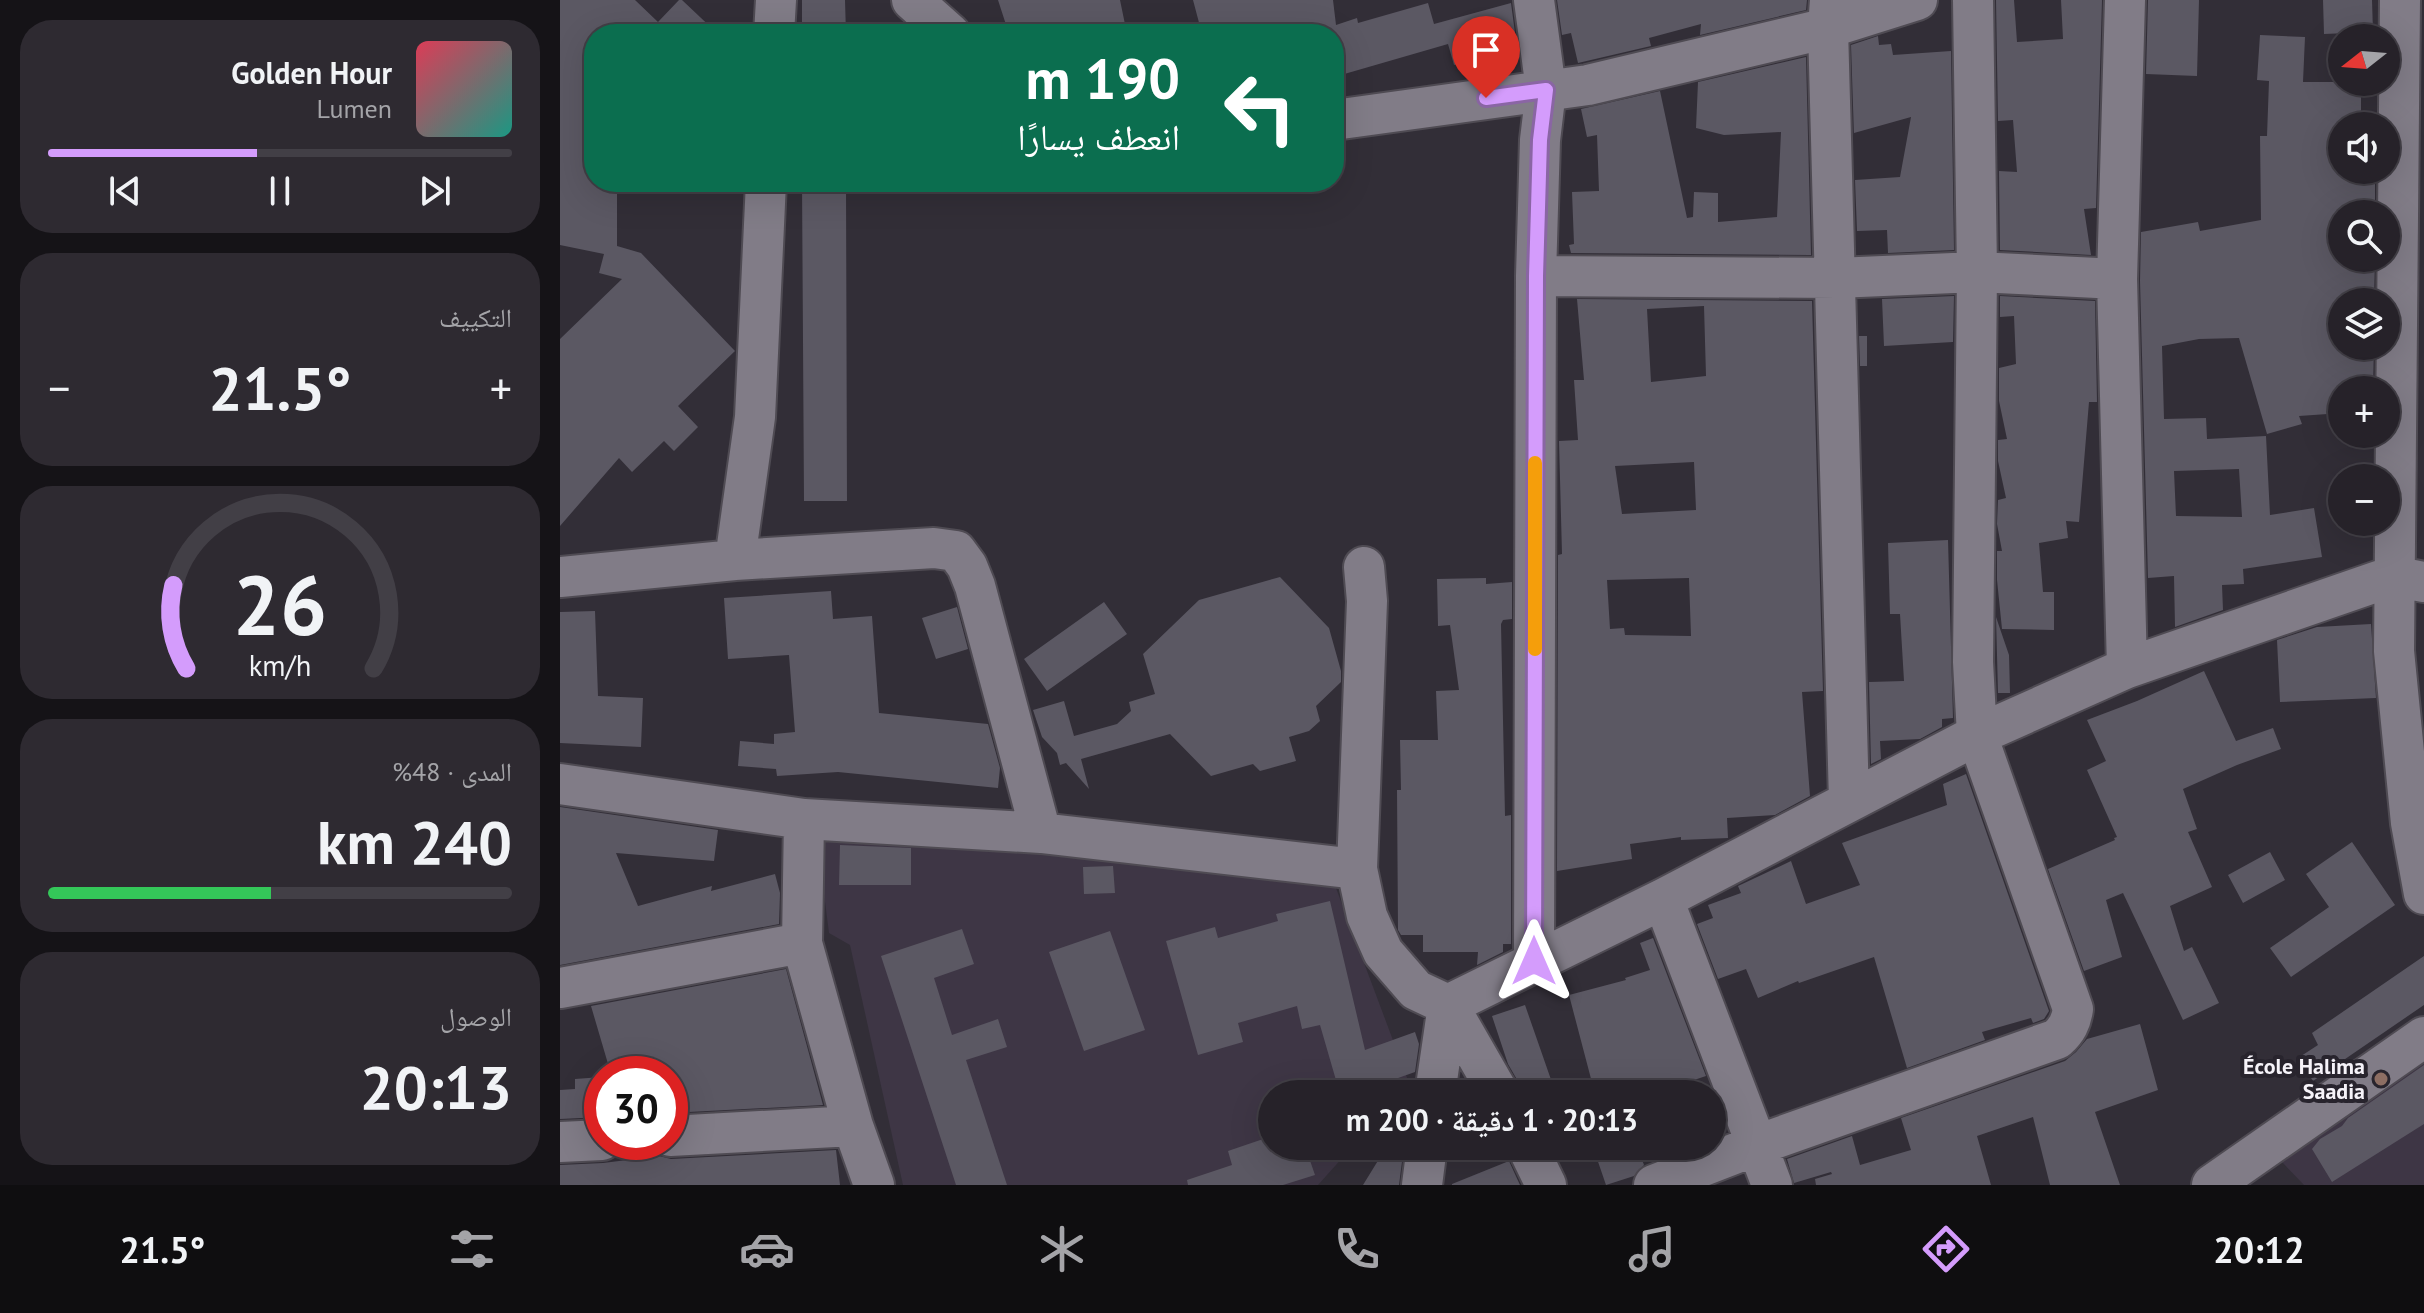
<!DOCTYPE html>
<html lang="ar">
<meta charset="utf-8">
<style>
body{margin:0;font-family:"PT Sans","Noto Naskh Arabic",sans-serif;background:#2e2a31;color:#f1f3f6;direction:rtl;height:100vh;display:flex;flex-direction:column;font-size:30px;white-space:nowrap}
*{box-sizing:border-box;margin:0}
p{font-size:26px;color:#a4a4a8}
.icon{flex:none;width:44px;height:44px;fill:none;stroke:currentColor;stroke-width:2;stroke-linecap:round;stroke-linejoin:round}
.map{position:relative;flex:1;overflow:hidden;direction:ltr}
.panel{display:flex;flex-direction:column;gap:20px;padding:20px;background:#151317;width:560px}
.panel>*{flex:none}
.top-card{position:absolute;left:24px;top:24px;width:760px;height:168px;border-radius:32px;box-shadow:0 8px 32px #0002,0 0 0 2px #423f46;direction:rtl;background:#0b6e4f;color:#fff;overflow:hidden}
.needle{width:52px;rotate:253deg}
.tools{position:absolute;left:1768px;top:24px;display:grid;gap:16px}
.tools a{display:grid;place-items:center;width:72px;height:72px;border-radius:50%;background:#262229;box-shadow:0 8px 32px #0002,0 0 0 2px #423f46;font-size:40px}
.speed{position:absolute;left:24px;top:1056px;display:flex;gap:16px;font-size:40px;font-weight:700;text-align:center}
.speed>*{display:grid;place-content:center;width:104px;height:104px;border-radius:50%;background:#262229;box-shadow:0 8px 32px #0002,0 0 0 2px #423f46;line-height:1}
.speed .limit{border:12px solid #d22;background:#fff;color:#111}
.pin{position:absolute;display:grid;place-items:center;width:68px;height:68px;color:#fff;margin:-82px -34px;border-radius:50% 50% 50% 0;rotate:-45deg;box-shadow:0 0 8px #0007}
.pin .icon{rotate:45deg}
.me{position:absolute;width:88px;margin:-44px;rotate:0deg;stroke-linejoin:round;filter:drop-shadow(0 0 6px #0008)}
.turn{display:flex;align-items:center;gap:28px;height:168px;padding:0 32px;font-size:36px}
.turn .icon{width:104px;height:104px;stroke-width:2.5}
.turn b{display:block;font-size:56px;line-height:68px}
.big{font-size:60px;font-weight:700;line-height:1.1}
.panel .widget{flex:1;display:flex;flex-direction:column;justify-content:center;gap:12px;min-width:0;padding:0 28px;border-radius:32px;background:#2e2a31}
.panel .dial{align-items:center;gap:0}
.dial svg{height:208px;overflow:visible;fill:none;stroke:#423f46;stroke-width:7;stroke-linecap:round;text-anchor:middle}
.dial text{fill:#f1f3f6;stroke:none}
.song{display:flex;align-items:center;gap:24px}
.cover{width:96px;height:96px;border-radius:12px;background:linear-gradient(135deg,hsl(350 70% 55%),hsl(170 70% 35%))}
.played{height:8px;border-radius:4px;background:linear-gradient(90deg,#d49cfc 45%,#423f46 45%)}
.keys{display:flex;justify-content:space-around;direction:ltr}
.heat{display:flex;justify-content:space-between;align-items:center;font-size:44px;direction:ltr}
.charge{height:12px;border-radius:6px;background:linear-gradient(90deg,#34c759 48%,#423f46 0)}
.trip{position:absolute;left:698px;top:1080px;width:468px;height:80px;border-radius:40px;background:#262229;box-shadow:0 8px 32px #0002,0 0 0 2px #423f46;font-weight:700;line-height:80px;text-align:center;direction:rtl}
.tabs{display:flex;height:128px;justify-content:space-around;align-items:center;background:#0f0e10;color:#a4a4a8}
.tabs .icon{width:56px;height:56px}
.tabs .active{color:#d49cfc}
.tabs b{font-size:36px;color:#f1f3f6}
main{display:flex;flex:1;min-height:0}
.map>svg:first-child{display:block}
.built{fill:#3e3645}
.building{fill:#5b5863;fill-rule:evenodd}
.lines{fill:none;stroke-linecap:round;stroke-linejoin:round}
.minor-casing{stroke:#4f4b53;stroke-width:44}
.minor{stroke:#817c87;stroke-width:40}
.route-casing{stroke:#8a65a4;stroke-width:20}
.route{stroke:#d49cfc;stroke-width:14}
.slow{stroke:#f59e0b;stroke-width:14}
.education-dot{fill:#8d6e63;stroke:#28242d;stroke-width:3}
.labels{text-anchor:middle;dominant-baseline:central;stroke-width:8;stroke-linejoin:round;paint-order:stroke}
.poi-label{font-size:22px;font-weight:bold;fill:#f6f3f9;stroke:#28242d;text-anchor:end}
</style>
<main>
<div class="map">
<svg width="1864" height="1185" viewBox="0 0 1864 1185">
<rect width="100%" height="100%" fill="#322e37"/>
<path class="built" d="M 262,824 L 773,880 L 849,1083 L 839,1094 L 712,1094 L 712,1146 L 793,1146 L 758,1185 L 343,1185 L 290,945 L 269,933 L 257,839 Z
M 1855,1017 L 1864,1017 L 1864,1185 L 1744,1185 L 1701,1140 Z"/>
<path class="building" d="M 0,0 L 75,0 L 98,22 L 119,0 L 122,0 L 158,34 L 34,34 L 34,182 L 57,182 L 57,246 L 81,253 L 175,351 L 118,406 L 138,427 L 114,451 L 104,441 L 72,472 L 59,458 L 0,526 L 0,339 L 62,279 L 39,273 L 44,254 L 0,245 Z
M 242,0 L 285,0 L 286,34 L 242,34 Z
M 438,0 L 560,0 L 567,34 L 449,34 Z
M 633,0 L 773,0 L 776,25 L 797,18 L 798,23 L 868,3 L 874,24 L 951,3 L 957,48 L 894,65 L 888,44 L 774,77 L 774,34 L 642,34 Z
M 997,0 L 1247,0 L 1246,10 L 1140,35 L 1141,24 L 1089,38 L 1091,46 L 1018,63 L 1011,33 L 1002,35 Z
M 1436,0 L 1454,0 L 1457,42 L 1503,39 L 1501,0 L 1542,0 L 1536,208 L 1524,209 L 1531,255 L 1440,250 L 1439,171 L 1457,172 L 1453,120 L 1438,121 Z
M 1588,0 L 1639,0 L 1637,76 L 1586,74 Z
M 1763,0 L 1812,0 L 1813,32 L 1764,34 Z
M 1700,35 L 1745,37 L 1743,82 L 1801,82 L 1801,126 L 1782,126 L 1782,170 L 1815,170 L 1815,214 L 1782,214 L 1782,258 L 1815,258 L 1814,302 L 1782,302 L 1782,346 L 1814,346 L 1813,389 L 1782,390 L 1782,413 L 1739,416 L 1742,424 L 1707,434 L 1679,338 L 1639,339 L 1602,346 L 1604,419 L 1646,418 L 1647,439 L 1706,436 L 1710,515 L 1754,508 L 1762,557 L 1683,569 L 1684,584 L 1662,585 L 1663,610 L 1615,627 L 1614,576 L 1588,578 L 1580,281 L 1581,232 L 1638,222 L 1640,231 L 1701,220 L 1700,136 L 1707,136 L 1709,81 L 1697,80 ZM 1679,469 L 1682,517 L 1616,516 L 1614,471 Z
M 1318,36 L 1319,45 L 1331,44 L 1333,55 L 1391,51 L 1394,250 L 1328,253 L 1327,230 L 1297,231 L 1295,180 L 1340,177 L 1351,117 L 1294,133 L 1294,136 L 1291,45 Z
M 1246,57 L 1251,255 L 1011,253 L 1009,245 L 1014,244 L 1012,192 L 1039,191 L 1037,135 L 1027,137 L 1021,109 L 1100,91 L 1127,218 L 1133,217 L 1134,192 L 1158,193 L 1158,222 L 1217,217 L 1221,132 L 1164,135 L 1136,128 L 1138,82 Z
M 242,182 L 286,182 L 287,501 L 244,501 Z
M 1394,296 L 1393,342 L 1324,346 L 1322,299 Z
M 1440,296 L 1535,301 L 1537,402 L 1529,402 L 1519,522 L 1506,521 L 1508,538 L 1479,543 L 1483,592 L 1494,592 L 1494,630 L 1442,629 L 1437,580 L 1437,551 L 1442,551 L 1437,524 L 1438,500 L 1446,498 L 1438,461 L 1438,440 L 1447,439 L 1439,401 L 1439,368 L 1456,364 L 1454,316 L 1440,317 Z
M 1017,299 L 1252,301 L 1263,691 L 1242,692 L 1250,796 L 1215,815 L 1167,818 L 1168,838 L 1121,840 L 1121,837 L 1070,844 L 1072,859 L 997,871 L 998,555 L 1002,554 L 999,441 L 1018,440 L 1014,380 L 1024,380 ZM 1144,306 L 1146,376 L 1091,382 L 1087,309 ZM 1134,462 L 1136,510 L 1062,514 L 1055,466 ZM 1129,578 L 1131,636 L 1065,635 L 1064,628 L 1050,629 L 1047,580 Z
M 1299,336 L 1307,336 L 1307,366 L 1300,366 Z
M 1388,540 L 1393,718 L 1382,719 L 1382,727 L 1360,739 L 1320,741 L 1321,759 L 1311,764 L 1309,682 L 1344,681 L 1340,614 L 1330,614 L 1328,543 Z
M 720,577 L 769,628 L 781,671 L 781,682 L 756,706 L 760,721 L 749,731 L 729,737 L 736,761 L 700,771 L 693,764 L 651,776 L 610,734 L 521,759 L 529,789 L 506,763 L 500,765 L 497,753 L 482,737 L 473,710 L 504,701 L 514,736 L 557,724 L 571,711 L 569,702 L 595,694 L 583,654 L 639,600 Z
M 926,578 L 926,584 L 952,582 L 952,619 L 943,620 L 941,624 L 945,816 L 951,815 L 951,944 L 943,944 L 943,952 L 917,965 L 918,952 L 863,952 L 863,935 L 841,935 L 838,930 L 837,790 L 841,790 L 840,740 L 878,740 L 876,691 L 899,690 L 890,625 L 878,626 L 877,579 Z
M 271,591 L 273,619 L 312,616 L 319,713 L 428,724 L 440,768 L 438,788 L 278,772 L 217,776 L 216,769 L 178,766 L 180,741 L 214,744 L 214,734 L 235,732 L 229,655 L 168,659 L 164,598 Z
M 544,602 L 567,634 L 487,691 L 464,659 Z
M 397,607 L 408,649 L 376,659 L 362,618 Z
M 35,611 L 38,696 L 83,698 L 81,747 L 0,743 L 0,612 Z
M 1436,617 L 1449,655 L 1450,693 L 1438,693 Z
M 1811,624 L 1816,698 L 1720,702 L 1717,640 L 1757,627 Z
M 1644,671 L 1676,741 L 1713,728 L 1721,749 L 1677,765 L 1623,789 L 1637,829 L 1628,832 L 1652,887 L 1610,906 L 1624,951 L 1632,947 L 1659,1003 L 1623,1020 L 1563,893 L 1546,900 L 1562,957 L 1524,971 L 1488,869 L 1555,840 L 1554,838 L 1557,837 L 1527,770 L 1546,761 L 1527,720 L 1577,701 Z
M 1406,774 L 1489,1011 L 1484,1019 L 1473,1023 L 1471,1018 L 1422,1032 L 1425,1040 L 1347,1068 L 1314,957 L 1239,983 L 1238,981 L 1198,998 L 1186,969 L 1158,979 L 1137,924 L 1153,918 L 1148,905 L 1181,893 L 1178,886 L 1231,861 L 1246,904 L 1300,885 L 1282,843 L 1387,805 L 1383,784 Z
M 0,807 L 158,830 L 154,861 L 56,853 L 78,906 L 152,886 L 151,891 L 215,874 L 220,893 L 219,924 L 0,965 Z
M 1792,842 L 1835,905 L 1731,977 L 1710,948 L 1769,907 L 1746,874 Z
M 280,845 L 351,848 L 351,885 L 279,885 Z
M 1710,852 L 1725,880 L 1683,903 L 1668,875 Z
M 553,866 L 555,893 L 524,894 L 523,867 Z
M 770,901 L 805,1050 L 855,1032 L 859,1044 L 855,1072 L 824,1083 L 825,1088 L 804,1094 L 780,1094 L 760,1025 L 742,1029 L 737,1006 L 678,1023 L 683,1042 L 638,1055 L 606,941 L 655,927 L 658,938 L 718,921 L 716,914 Z
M 402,929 L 414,964 L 374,978 L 392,1035 L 438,1019 L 447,1047 L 406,1060 L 447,1185 L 396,1185 L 321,956 Z
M 550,931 L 585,1030 L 524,1051 L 489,952 Z
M 1093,938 L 1146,1076 L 1122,1084 L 1126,1094 L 1035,1094 L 1009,995 L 1066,980 L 1065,978 L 1090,970 L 1080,943 Z
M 1864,956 L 1864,1005 L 1753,1081 L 1738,1058 L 1758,1045 L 1752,1033 Z
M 226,969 L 263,1105 L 110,1113 L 110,1074 L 51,1074 L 31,1006 Z
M 965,1005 L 996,1094 L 962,1094 L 959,1083 L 948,1064 L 932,1016 Z
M 1580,1024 L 1598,1090 L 1535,1112 L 1560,1185 L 1490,1185 L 1473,1117 L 1417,1136 L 1431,1185 L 1256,1185 L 1255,1179 L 1272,1174 L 1271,1172 L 1234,1183 L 1227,1159 L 1292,1136 L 1300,1165 L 1351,1150 L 1341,1118 L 1505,1061 L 1516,1052 L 1527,1039 Z
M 1864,1065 L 1864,1124 L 1772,1182 L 1752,1149 L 1760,1139 L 1782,1126 L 1788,1118 Z
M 42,1077 L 42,1117 L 0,1119 L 0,1090 L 15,1089 L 15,1079 Z
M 712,1136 L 712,1146 L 745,1146 L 755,1175 L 723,1185 L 628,1185 L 627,1180 L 672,1165 L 668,1151 Z
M 827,1146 L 843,1154 L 839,1185 L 803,1185 Z
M 1049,1146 L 1077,1146 L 1084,1165 L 1074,1176 L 1046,1185 L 1034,1150 Z
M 276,1150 L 280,1185 L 0,1185 L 0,1165 L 43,1163 L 99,1156 L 111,1159 Z
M 949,1161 L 960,1185 L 892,1185 L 892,1184 Z"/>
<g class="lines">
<g class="minor-casing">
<path id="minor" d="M 352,0 L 390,34
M 1270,0 L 1268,28 L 1289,801
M 1565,0 L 1557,279 L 1567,668
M 1840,0 L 1834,651 L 1851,823 L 1864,894
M 214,34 L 216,0
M 774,120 L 1028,85 L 1268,28 L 1357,0
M 976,276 L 1276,278 L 1417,272 L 1557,279
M 175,560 L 374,548 L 396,551 L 407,566 L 415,586 L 481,833
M 804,567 L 807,601 L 797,869 L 807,916 L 823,952 L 856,990 L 888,1005 L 939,1094
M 0,577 L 175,560 L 195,417 L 206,182
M 0,784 L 244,819 L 481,833 L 797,869
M 244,819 L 242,943 L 293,1126 L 314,1185
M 1103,899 L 1212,1185
M 974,961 L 976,276 L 980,140 L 986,90 L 974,0
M 0,988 L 242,943
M 875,1094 L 888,1005 L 1103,899 L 1417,735 L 1567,668 L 1833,576 L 1864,582
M 110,1136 L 293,1126
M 0,1142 L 42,1140
M 967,1146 L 986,1185
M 862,1185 L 867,1146
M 1094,1185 L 1197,1145 L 1497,1039 C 1507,1030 1511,1022 1513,1009 L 1417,735 L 1413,662 L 1417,272 L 1413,0
M 1652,1185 L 1864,1037"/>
</g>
<use href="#minor" class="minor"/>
</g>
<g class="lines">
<g class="route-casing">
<path id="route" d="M 926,98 L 986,90 L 980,140 L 976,276 L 974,961"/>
</g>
<use href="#route" class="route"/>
<path class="slow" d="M 975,649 L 975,463"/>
</g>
<circle class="education-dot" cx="1821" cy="1079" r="8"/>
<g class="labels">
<g class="poi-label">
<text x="1805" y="1066">École Halima<tspan x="1805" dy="25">Saadia</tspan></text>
</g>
</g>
</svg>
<div class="tools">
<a><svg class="needle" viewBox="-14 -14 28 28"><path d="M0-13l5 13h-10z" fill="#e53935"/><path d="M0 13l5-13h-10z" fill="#a4a4a8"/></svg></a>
<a><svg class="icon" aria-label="sound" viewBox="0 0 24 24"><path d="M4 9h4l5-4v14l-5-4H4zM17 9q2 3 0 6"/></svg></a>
<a><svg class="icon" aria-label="search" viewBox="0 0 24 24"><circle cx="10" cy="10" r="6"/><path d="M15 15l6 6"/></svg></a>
<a><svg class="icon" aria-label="layers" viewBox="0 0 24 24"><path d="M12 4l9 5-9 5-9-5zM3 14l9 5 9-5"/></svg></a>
<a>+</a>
<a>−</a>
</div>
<div class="speed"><div class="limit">30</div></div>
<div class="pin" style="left:926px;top:98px;background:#d93025"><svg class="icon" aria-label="arrive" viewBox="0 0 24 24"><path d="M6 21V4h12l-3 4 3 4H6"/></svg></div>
<svg class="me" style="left:974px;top:961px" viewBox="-20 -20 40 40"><path d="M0-17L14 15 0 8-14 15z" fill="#d49cfc" stroke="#fff" stroke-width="4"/></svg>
<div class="trip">20:13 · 1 دقيقة · 200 m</div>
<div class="top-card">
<div class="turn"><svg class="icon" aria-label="left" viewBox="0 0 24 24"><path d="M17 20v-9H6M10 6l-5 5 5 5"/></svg><div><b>190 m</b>انعطف يسارًا</div></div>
</div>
</div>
<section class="panel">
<div class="widget">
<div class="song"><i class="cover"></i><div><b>Golden Hour</b><p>Lumen</p></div></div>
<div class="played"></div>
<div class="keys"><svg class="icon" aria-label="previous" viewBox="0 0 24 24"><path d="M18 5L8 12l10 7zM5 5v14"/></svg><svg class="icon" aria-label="pause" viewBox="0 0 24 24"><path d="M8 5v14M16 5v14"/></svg><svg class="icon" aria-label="next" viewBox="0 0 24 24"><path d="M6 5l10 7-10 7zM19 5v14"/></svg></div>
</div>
<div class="widget"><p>التكييف</p>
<div class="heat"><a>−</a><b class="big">21.5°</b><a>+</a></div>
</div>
<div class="widget dial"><svg viewBox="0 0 100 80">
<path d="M14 69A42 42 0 1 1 86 69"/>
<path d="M14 69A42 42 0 0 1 9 37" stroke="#d49cfc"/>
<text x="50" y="56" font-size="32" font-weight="700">26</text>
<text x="50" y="72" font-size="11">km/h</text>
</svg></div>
<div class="widget"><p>المدى · 48%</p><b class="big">240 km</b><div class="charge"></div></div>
<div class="widget"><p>الوصول</p><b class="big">20:13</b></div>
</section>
</main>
<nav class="tabs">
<b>20:12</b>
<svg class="icon active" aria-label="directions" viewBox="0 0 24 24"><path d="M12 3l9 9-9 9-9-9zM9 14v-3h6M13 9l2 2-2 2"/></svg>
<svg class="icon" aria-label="music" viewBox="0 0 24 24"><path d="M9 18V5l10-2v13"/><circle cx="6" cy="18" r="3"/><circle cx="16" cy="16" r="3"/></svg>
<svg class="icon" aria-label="phone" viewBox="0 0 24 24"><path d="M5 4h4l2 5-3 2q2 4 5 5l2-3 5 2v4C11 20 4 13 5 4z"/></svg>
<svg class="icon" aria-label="climate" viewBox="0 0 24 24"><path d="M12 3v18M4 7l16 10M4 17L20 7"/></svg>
<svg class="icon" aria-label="car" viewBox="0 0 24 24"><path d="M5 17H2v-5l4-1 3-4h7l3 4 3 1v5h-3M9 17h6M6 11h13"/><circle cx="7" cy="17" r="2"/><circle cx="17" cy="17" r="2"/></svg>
<svg class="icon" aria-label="filters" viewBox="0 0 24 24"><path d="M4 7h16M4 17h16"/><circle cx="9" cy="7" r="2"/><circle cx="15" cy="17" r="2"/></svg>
<b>21.5°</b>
</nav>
